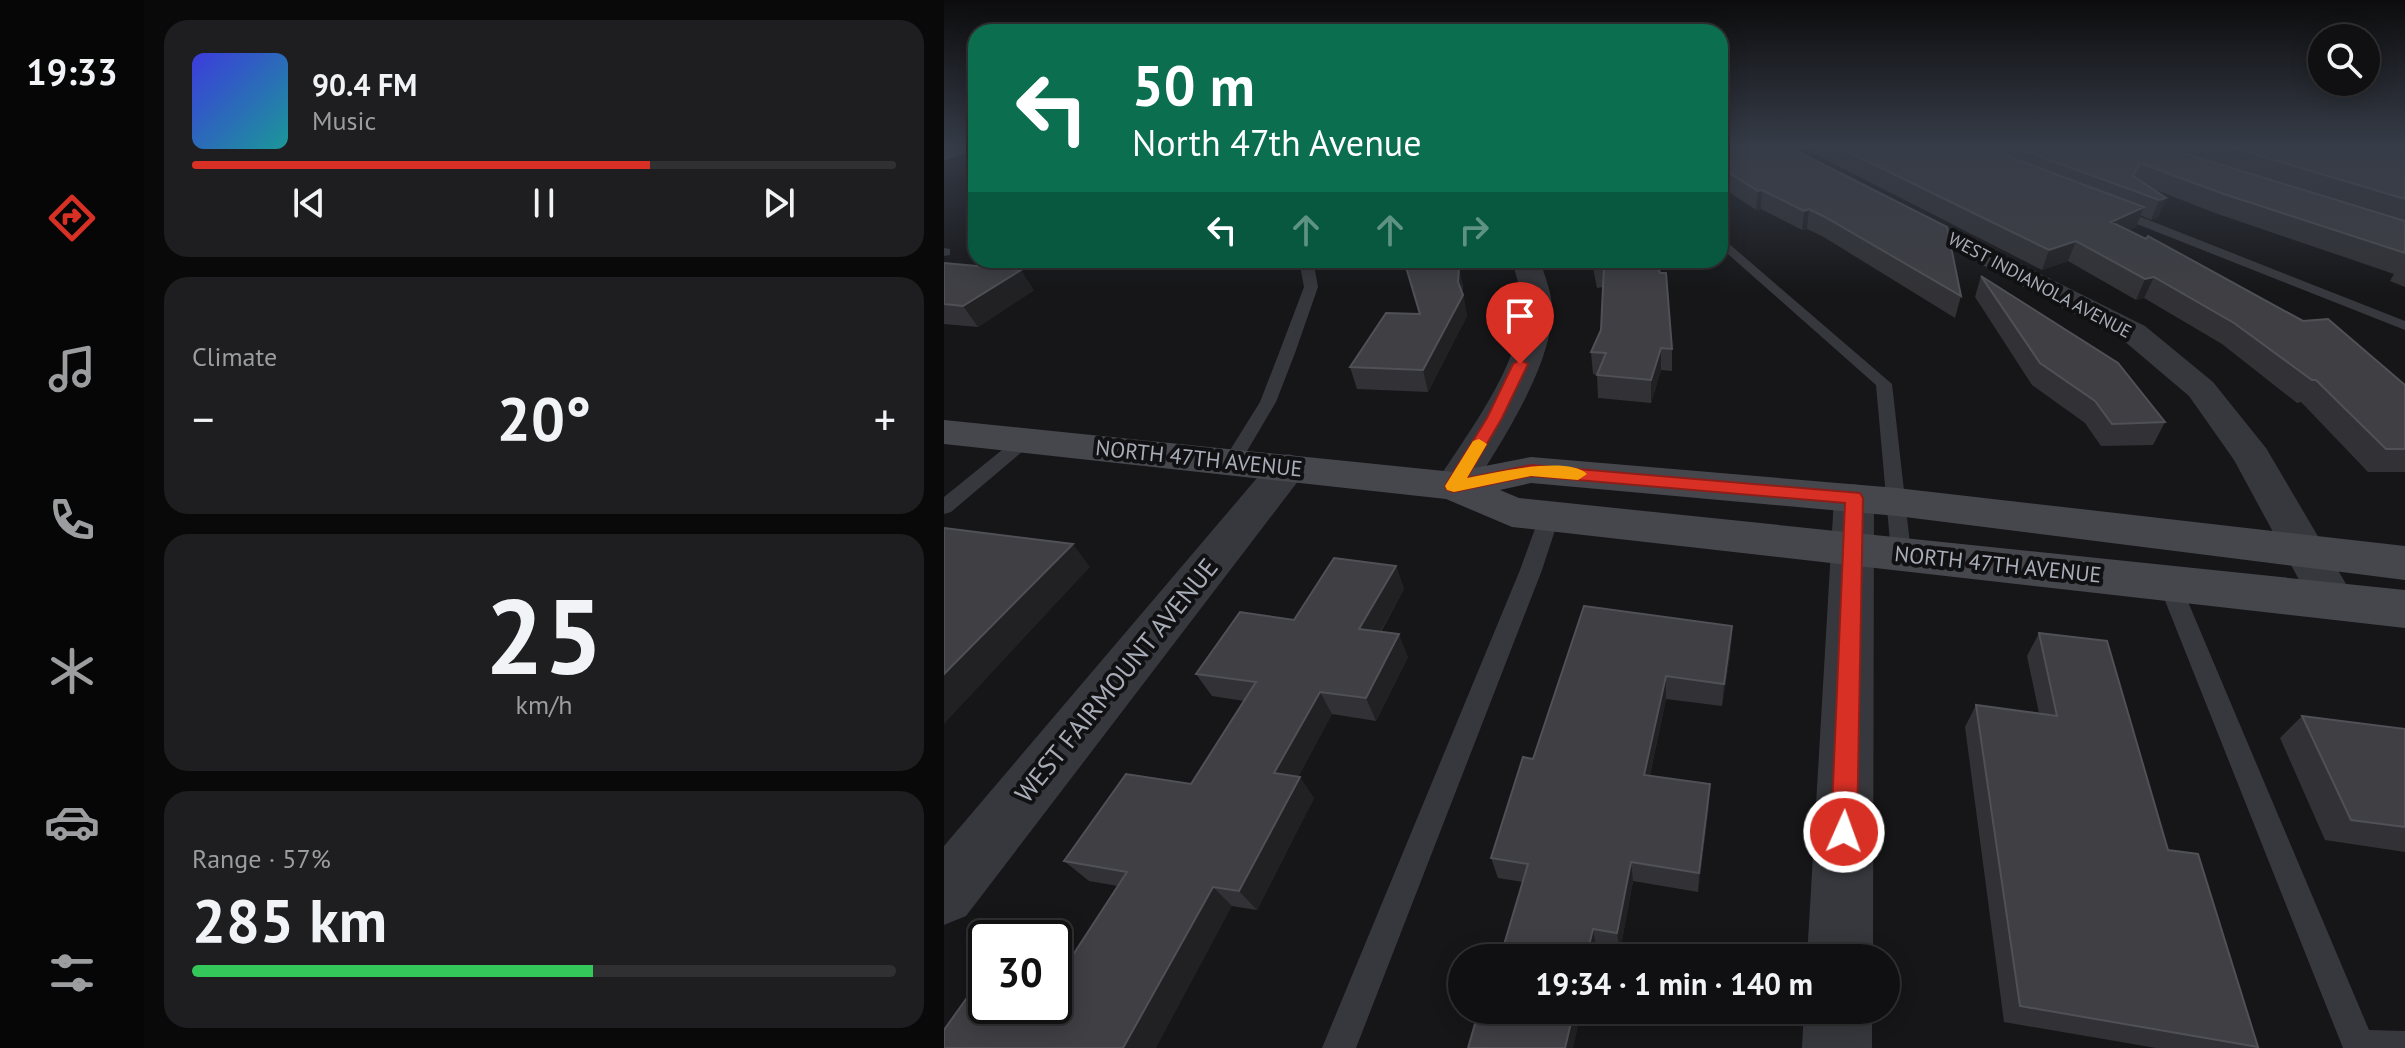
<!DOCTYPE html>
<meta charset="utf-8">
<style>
body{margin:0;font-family:"PT Sans",sans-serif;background:#1e1e20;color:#f1f3f6;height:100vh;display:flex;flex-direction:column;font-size:30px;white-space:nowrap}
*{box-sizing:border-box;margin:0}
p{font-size:26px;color:#9c9d9f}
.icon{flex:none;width:44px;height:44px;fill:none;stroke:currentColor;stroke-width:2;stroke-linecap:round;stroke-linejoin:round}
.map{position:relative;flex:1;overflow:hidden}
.sheet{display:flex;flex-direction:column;gap:20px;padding:20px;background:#09090a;width:800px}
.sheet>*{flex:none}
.top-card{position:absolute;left:24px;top:24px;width:760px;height:244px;border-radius:24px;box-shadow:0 4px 20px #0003,0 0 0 2px #303032;background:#0b6e4f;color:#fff;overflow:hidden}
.fabs{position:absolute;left:1364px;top:24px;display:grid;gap:16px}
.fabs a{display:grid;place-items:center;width:72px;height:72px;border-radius:50%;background:#101012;box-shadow:0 4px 20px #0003,0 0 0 2px #303032;font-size:40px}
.speed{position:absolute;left:24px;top:920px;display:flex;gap:16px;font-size:40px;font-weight:700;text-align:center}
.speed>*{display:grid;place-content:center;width:104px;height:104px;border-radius:50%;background:#101012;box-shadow:0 4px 20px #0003,0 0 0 2px #303032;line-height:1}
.speed .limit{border:4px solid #111;border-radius:12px;background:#fff;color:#111}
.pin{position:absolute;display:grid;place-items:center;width:68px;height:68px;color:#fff;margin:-82px -34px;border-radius:50% 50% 50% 0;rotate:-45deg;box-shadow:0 0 8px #0007}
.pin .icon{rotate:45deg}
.me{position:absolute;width:88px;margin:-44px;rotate:2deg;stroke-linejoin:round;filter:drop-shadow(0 0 6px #0008)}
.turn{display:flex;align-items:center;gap:28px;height:168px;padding:0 32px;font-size:36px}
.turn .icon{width:104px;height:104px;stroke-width:2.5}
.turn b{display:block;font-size:56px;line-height:68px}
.lanes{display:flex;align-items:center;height:76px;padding:0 32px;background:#0003;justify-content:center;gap:40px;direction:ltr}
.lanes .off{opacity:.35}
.big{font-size:60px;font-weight:700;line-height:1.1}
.sheet .tile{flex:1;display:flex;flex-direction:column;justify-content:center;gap:12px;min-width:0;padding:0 28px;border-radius:24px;background:#1e1e20}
.sheet .dial{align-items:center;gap:0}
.dial b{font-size:104px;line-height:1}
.song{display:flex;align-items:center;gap:24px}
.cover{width:96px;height:96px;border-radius:12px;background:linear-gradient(135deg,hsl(240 70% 55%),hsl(180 70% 35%))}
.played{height:8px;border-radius:4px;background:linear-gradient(90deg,#d93025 65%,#303032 65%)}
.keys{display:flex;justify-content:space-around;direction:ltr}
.heat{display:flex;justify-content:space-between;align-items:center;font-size:44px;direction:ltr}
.charge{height:12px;border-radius:6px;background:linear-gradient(90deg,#34c759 57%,#303032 0)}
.trip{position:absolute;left:504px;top:944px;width:452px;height:80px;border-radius:40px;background:#101012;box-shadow:0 4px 20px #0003,0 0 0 2px #303032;font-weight:700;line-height:80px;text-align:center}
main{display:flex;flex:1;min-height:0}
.dock{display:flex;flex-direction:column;width:144px;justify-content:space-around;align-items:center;background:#060607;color:#9c9d9f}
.dock .icon{width:56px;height:56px}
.dock .on{color:#d93025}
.dock b{font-size:36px;color:#f1f3f6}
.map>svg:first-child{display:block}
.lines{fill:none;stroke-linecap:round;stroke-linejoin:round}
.lane{fill:#37383d;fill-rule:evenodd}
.street{fill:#37383d;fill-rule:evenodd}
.secondary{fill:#45474d;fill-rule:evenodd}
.wall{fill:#323236}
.shaded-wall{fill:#212124}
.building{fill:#3f3f44;stroke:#4f5156;stroke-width:2}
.route{fill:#d93025;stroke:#8d1f18;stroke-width:2}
.slow{fill:#f59e0b}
.labels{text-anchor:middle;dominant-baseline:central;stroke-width:8;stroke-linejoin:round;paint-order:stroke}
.far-street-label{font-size:18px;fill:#a8adb8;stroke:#111113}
.street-label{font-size:22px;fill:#a8adb8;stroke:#111113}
.near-street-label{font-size:26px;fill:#a8adb8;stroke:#111113}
</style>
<main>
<nav class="dock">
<b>19:33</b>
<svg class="icon on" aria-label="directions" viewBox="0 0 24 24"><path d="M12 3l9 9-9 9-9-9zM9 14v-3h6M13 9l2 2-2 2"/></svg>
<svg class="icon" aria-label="music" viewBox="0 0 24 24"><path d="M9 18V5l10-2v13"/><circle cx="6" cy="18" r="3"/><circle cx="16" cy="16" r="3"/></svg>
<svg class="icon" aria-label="phone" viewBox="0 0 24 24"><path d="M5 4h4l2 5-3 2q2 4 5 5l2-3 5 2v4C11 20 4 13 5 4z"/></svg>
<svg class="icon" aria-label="climate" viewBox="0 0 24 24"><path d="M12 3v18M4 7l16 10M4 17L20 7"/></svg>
<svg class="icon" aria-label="car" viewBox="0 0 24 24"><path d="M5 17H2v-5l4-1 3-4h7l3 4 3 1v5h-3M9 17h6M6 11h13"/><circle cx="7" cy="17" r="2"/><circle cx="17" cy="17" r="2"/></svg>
<svg class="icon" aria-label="filters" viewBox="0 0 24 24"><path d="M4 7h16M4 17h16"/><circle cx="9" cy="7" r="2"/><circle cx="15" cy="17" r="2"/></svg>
</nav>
<section class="sheet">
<div class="tile">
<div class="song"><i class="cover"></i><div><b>90.4 FM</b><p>Music</p></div></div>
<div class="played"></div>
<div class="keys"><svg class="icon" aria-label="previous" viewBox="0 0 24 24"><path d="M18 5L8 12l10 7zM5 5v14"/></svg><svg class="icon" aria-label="pause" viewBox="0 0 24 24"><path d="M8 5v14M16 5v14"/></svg><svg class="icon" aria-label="next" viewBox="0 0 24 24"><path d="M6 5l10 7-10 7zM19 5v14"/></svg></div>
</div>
<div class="tile"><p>Climate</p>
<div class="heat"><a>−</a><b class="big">20°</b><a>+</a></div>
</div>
<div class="tile dial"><b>25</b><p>km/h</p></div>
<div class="tile"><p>Range · 57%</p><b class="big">285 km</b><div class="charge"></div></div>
</section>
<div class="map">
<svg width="1461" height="1048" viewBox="0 0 1461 1048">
<rect width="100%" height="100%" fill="#161618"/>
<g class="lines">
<path class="lane" d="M 1169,206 L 1461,321 L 1461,330 L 1165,213 L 1163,210 Z
M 776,236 L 948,384 L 967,553 L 964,558 L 950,558 L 947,553 L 932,385 L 776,247 Z
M 0,248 L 6,249 L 6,255 L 0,256 Z
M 355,260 L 369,260 L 374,287 L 351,353 L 332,402 L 296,463 L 294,467 L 280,467 L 278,463 L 316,402 L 335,353 L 360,287 Z
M 80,435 L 89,441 L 86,445 L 7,512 L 0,514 L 0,497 L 74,437 Z
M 606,508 L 616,515 L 598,570 L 412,1048 L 378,1048 L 576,570 L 596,515 Z
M 1225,575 L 1233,577 L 1236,583 L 1425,1030 L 1461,1031 L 1461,1048 L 1399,1048 L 1214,583 L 1217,577 Z"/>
<path class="street" d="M 954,203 L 1201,326 L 1269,382 L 1322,448 L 1405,589 L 1412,601 L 1405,613 L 1389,619 L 1373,613 L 1290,460 L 1245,396 L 1179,340 L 945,215 L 942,210 L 945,205 Z
M 568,260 L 596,260 C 600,275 608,292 608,308 C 609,367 554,447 524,495 L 510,499 L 496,495 L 490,486 C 521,437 575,368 578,309 C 578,293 572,276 568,260 Z
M 344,454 L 358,458 L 363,467 L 358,476 L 22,916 L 0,925 L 0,846 L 330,458 Z
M 910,484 L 924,488 L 930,498 L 929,958 L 863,958 L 890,498 L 896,488 Z
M 860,1010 L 928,1010 L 928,1048 L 858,1048 Z"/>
<path class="secondary" d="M 0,146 L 29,146 L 26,151 L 0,161 Z
M 0,420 L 510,472 L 587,457 L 953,488 L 1461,546 L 1461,580 L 953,516 L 587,483 L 556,490 L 575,498 L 1461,590 L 1461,628 L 568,527 L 502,499 L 0,444 Z"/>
</g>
<path class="wall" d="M 776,146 L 1017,296 L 1011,318 L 878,236 L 863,229 L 858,230 L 817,209 L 812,210 L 776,186 Z
M 855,146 L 1216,146 L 1308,174 L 1219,146 L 1461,146 L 1461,287 L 1446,281 L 1450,274 L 1271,213 L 1207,188 L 1222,198 L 1214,217 L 1207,220 L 1196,215 L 1192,227 L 1184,230 L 1461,385 L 1461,472 L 1424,472 L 1357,402 L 1353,403 L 1278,344 L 1200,298 L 1192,300 L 1124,261 L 1098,270 Z
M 32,204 L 32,224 L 22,209 Z
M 459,260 L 513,260 L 519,287 L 519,295 L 523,316 L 484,392 L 413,389 L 406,367 L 475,314 Z
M 646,260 L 712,260 L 728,349 L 728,371 L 717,370 L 707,403 L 654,398 L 653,375 L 649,374 L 647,352 L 657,330 L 659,287 L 653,288 L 648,263 Z
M 0,263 L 90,290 L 34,327 L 0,324 Z
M 1037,276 L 1221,422 L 1209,445 L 1157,446 L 1141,423 L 1088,385 L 1031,297 Z
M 452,566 L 460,589 L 437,632 L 464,657 L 432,721 L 388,714 L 354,777 L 370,798 L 313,910 L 288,906 L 92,1012 L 174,886 L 145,881 L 120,861 L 247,784 L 300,701 L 268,696 L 252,674 Z
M 788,626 L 787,649 L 778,706 L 722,699 L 706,775 L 765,805 L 754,892 L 689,881 L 676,951 L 652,947 L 650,958 L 556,958 L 579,882 L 554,878 L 547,858 L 589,759 Z
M 1095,633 L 1224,850 L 1314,1047 L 1312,1048 L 1212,1048 L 1060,1022 L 1021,727 L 1032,705 L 1095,713 L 1083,656 Z
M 1358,716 L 1461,729 L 1461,852 L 1381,840 L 1336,738 Z"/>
<path class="shaded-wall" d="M 818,190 L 817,209 L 812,210 L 814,191 Z
M 1222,198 L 1214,217 L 1207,220 L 1215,200 Z
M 1200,207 L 1192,227 L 1159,242 L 1167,222 Z
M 865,209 L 863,229 L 858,230 L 860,211 Z
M 1132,241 L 1124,261 L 1098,270 L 1105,250 Z
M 515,267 L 523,316 L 484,392 L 479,370 Z
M 77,270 L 90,290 L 34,327 L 19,306 Z
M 1210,277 L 1200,298 L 1192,300 L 1201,279 Z
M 717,348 L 717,370 L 707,403 L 707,380 Z
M 129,544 L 146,567 L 0,724 L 0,674 Z
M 452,566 L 460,589 L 425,652 L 415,629 Z
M 788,626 L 787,649 L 778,706 L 780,684 Z
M 455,634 L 464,657 L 432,721 L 422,698 Z
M 722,676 L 722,699 L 701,796 L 700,775 Z
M 376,692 L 388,714 L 345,794 L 330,773 Z
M 356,777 L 370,798 L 313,910 L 295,891 Z
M 766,784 L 765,805 L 754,892 L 755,873 Z
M 687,862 L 689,881 L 676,951 L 673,933 Z
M 269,887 L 288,906 L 212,1048 L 179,1048 Z
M 649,929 L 652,947 L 650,958 L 642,958 Z
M 630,1010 L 638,1010 L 629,1048 L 621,1048 Z"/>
<path class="building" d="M 776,146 L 843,146 L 1003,227 L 1017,296 L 881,217 L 865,209 L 860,211 L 818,190 L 814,191 L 776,167 Z
M 892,146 L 1036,146 L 1200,207 L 1167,222 L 1202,239 L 1204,236 L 1359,321 L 1384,319 L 1461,385 L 1461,449 L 1442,449 L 1372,380 L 1368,380 L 1290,323 L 1210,277 L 1201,279 L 1132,241 L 1105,250 Z
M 1067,146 L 1216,146 L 1461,221 L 1461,253 L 1280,194 L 1196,163 L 1189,176 L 1222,198 L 1215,200 Z
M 1283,146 L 1437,146 L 1461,152 L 1461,199 Z
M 32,204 L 32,209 L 22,209 Z
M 460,260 L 513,260 L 515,267 L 514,282 L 519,295 L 479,370 L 406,367 L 442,313 L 476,314 Z
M 650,260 L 712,260 L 716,273 L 722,273 L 728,349 L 717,348 L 707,380 L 653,375 L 662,353 L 647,352 L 657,330 L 660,266 L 651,267 Z
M 0,263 L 77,270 L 19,306 L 0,304 Z
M 1037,276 L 1174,363 L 1221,422 L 1168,424 L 1151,401 L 1096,363 Z
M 0,528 L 129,544 L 0,674 Z
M 390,558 L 452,566 L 415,629 L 455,634 L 422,698 L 376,692 L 330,773 L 356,777 L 295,891 L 269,887 L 179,1048 L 0,1048 L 0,1030 L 22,999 L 42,1003 L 42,1006 L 59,1006 L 92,1012 L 96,1006 L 110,1006 L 110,984 L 183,872 L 120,861 L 182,774 L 247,784 L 312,682 L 252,674 L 296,612 L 350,620 Z
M 640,606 L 788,626 L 780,684 L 722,676 L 700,775 L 766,784 L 755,873 L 687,862 L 673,933 L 649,929 L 642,958 L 556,958 L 584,864 L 547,858 L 579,757 L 589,759 Z
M 1095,633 L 1163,641 L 1224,850 L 1254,854 L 1314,1047 L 1076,1006 L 1032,705 L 1113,716 Z
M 1358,716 L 1461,729 L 1461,827 L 1407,820 Z
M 535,1010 L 630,1010 L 621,1048 L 524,1048 Z"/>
<linearGradient id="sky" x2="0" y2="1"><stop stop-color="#0c0c0d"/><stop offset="0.5" stop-color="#363c48"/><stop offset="1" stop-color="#363c48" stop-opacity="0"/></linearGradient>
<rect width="1461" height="292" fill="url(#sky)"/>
<path class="route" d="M 576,360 L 584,364 L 558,418 L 523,478 L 587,465 L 916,493 L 919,498 L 913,832 L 909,841 L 900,844 L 891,841 L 887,832 L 901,503 L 587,476 L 510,492 L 503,490 L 501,486 L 543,418 L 569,364 Z"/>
<path class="slow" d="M 535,439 L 543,444 L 523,478 C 549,473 624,455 643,474 L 634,480 L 587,476 L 510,492 L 503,490 L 501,486 L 529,441 Z"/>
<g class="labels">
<g class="far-street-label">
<text transform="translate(1096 285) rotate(28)">WEST INDIANOLA AVENUE</text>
</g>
<g class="street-label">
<text transform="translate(255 458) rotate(6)">NORTH 47TH AVENUE</text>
<text transform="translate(1054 564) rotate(6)">NORTH 47TH AVENUE</text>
</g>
<g class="near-street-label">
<text transform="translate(172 680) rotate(-51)">WEST FAIRMOUNT AVENUE</text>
</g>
</g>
</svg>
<div class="fabs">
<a><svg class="icon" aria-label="search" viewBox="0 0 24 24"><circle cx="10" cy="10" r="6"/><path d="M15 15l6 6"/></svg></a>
</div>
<div class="speed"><div class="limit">30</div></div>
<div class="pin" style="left:576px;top:364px;background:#d93025"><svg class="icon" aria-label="arrive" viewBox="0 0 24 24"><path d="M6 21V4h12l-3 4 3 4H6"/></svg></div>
<svg class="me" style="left:900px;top:832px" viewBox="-20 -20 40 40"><circle r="17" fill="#d93025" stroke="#fff" stroke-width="3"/><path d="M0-11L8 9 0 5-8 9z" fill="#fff"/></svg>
<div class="trip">19:34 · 1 min · 140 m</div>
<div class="top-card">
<div class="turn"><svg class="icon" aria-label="left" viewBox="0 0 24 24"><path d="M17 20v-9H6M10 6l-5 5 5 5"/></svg><div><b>50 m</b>North 47th Avenue</div></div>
<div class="lanes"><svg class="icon" aria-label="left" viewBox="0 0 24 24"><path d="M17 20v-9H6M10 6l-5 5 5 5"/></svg><svg class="icon off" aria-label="ahead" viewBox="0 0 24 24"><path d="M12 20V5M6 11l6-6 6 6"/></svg><svg class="icon off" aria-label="ahead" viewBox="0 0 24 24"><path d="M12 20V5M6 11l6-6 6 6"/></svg><svg class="icon off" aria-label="right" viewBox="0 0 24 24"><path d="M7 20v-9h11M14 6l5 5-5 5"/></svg></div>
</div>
</div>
</main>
